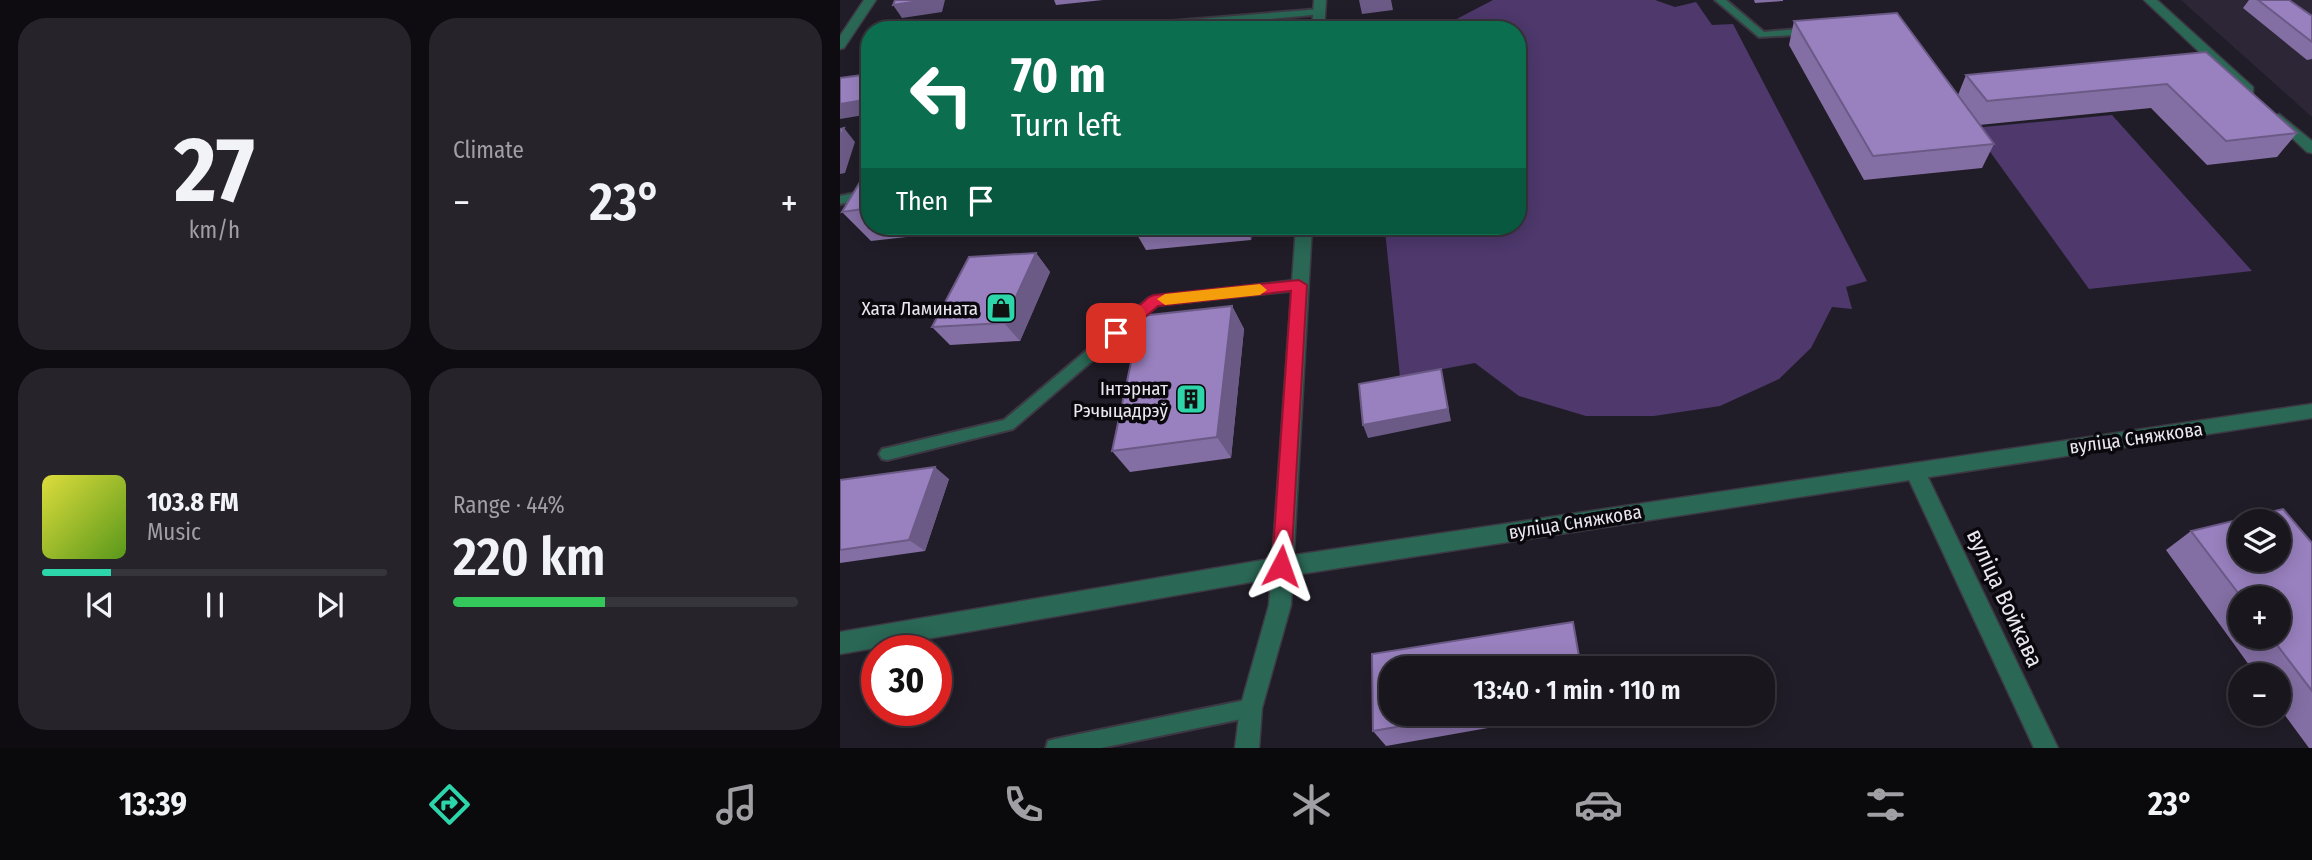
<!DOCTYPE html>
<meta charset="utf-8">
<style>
body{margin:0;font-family:"Fira Sans Condensed",sans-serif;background:#26232b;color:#f1f3f6;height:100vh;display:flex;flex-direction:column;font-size:26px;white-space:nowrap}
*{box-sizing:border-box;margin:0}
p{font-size:23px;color:#9f9fa4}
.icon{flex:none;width:38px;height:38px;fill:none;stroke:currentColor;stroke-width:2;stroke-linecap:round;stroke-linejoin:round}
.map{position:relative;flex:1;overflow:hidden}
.details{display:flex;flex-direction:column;gap:18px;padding:18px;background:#0e0c10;width:840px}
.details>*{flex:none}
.guide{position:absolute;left:21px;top:21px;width:665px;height:214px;border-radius:28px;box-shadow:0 4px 18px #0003,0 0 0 2px #37353c;background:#0b6e4f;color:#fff;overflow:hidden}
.buttons{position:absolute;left:1388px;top:509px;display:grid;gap:14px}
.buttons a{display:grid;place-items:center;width:63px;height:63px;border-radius:50%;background:#19161e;box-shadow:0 4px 18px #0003,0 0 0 2px #37353c;font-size:35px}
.speed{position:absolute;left:21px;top:635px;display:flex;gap:14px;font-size:35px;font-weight:700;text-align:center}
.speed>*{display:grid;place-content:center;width:91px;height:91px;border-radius:50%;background:#19161e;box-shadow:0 4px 18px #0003,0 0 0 2px #37353c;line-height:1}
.speed .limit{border:10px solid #d22;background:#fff;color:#111}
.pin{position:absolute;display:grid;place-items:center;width:60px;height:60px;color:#fff;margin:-30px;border-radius:14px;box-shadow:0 4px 10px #0006}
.me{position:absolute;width:77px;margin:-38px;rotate:4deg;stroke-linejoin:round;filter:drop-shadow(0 0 5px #0008)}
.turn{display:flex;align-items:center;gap:24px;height:147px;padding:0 35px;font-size:32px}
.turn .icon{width:91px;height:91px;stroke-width:2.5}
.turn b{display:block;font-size:49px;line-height:60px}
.then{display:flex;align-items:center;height:66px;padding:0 35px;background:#0003;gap:14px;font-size:26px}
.big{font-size:52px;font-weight:600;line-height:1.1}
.details .card{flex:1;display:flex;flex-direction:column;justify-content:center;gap:10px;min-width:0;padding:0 24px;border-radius:28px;background:#26232b}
.details .dial{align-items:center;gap:0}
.dial b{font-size:91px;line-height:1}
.song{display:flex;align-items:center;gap:21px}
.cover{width:84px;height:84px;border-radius:10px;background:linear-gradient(135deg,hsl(60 70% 55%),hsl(90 70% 35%))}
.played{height:7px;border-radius:4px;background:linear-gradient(90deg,#2dd5ab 20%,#37353c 20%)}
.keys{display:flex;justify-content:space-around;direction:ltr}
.heat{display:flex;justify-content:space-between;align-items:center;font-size:38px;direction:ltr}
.charge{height:10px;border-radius:5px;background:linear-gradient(90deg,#34c759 44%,#37353c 0)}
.details .tiles{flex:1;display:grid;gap:18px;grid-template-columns:repeat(2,1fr)}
.trip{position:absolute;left:539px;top:656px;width:396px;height:70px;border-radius:28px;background:#19161e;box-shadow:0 4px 18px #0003,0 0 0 2px #37353c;font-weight:600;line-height:70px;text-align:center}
.tab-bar{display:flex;height:112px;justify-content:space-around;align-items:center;background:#0a090c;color:#9f9fa4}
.tab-bar .icon{width:49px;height:49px}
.tab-bar .selected{color:#2dd5ab}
.tab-bar b{font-size:32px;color:#f1f3f6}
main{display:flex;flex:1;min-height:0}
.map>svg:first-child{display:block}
.built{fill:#2c2636}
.green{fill:#4e386c}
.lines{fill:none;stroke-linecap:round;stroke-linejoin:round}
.service-casing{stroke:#3d3944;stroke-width:4}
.minor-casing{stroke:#3d3944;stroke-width:3}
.tertiary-casing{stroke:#3d3944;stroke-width:3}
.service{fill:#2a6755;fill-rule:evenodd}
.minor{fill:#2a6755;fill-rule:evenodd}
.tertiary{fill:#2a6755;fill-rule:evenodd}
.wall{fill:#846fa4;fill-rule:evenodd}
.shaded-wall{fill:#6b5a86}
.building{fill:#9981bf;stroke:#6b5a86;stroke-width:2;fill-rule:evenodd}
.route{fill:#e11d48;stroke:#92132f;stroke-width:2}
.slow{fill:#f59e0b}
.labels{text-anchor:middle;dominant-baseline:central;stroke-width:7;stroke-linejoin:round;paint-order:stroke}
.poi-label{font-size:19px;fill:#eae8ef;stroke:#0a080d;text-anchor:end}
.street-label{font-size:19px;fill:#eae8ef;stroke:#0a080d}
.near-street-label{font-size:23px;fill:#eae8ef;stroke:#0a080d}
</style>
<main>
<section class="details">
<div class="tiles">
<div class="card dial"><b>27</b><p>km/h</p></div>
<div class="card"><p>Climate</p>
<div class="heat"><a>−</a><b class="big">23°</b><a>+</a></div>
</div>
<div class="card">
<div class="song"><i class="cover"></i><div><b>103.8 FM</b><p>Music</p></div></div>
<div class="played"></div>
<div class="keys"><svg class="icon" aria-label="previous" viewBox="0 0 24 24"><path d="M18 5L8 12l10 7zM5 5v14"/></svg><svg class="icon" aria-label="pause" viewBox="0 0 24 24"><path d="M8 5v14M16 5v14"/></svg><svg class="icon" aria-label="next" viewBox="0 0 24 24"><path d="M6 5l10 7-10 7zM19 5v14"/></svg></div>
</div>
<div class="card"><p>Range · 44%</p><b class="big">220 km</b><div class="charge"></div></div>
</div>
</section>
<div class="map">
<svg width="1472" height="748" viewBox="0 0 1472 748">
<rect width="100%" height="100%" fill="#211d28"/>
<path class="built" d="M 1341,0 L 1472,0 L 1472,117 Z"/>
<path class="green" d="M 653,0 L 815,0 L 835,7 L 856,2 L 872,25 L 893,24 L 1027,281 L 1006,287 L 1012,309 L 992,307 L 971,348 L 939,379 L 880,406 L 814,416 L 746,416 L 679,396 L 635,363 L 560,377 L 545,230 L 517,232 L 517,226 L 677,226 L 677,30 L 555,30 L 609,23 Z
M 1272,115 L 1412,271 L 1249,289 L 1133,128 Z"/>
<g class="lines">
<g class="service-casing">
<path id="service" d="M 875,0 L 886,0 L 924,32 L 970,28 L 975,31 L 970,34 L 919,37 Z
M 480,9 L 483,10 L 483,14 L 313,30 L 317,23 L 320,22 Z
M 30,190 L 30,198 L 0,204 L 0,196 Z
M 459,280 L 465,285 L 459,290 L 317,305 L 173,429 L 47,460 L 42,459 L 39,454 L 42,449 L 47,448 L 164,420 L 309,298 Z
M 411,699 L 417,702 L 420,708 L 417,714 L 411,717 L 261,748 L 206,748 L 208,741 L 215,739 Z"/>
</g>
<g class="minor-casing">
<path id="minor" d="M 24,0 L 36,0 L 4,48 L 0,49 L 0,36 Z
M 474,0 L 486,0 L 484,30 L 472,30 Z
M 456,226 L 472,226 L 451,605 L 422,708 L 419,748 L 395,748 L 400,708 L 429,605 Z
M 1075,463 L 1082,465 L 1218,748 L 1194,748 L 1065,471 L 1068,465 Z"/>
</g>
<g class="tertiary-casing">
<path id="tertiary" d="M 1304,0 L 1317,0 L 1413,87 L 1413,93 L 1403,93 Z
M 1439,114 L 1472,141 L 1472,153 L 1467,152 L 1434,121 L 1432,118 Z
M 1472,404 L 1472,418 L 441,577 L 0,654 L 0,632 L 441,557 Z"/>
</g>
<use href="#service" class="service"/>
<use href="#minor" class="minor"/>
<use href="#tertiary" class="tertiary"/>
</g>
<path class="wall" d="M 214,0 L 263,0 L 216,5 Z
M 914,0 L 943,0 L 943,1 L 915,3 Z
M 1409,0 L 1449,0 L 1472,16 L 1472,59 L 1467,60 L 1403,8 Z
M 954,21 L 1118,95 L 1126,75 L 1366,52 L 1457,133 L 1437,157 L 1367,165 L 1311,108 L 1139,125 L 1154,144 L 1142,168 L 1024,180 L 949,45 Z
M 30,177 L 30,226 L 164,226 L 31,241 L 2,212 Z
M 292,226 L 413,226 L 411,240 L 306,250 Z
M 544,226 L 583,226 L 545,230 Z
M 196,253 L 210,272 L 180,341 L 110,345 L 92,327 Z
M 392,306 L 404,329 L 391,458 L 290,472 L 272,451 Z
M 109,479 L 85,551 L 0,563 L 0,480 Z
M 1351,531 L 1472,543 L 1472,748 L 1469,748 L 1438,706 L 1438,676 L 1417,676 L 1326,550 ZM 1400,598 L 1438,598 L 1438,637 L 1400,637 Z
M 551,714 L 727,714 L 546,746 L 533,731 Z"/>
<path class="shaded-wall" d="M 85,0 L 105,0 L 102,12 L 62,18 L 53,5 Z
M 519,0 L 551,0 L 553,10 L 522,14 Z
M 78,23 L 83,30 L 76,30 Z
M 30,99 L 30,114 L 0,119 L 0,104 Z
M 4,128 L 15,142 L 5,173 L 0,174 L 0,138 Z
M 404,226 L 413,226 L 411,240 Z
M 196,253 L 210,272 L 180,341 L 164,323 Z
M 392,306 L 404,329 L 391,458 L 377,437 Z
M 601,369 L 611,421 L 528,438 L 523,425 Z
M 95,467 L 109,479 L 85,551 L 69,540 Z"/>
<path class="building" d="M 55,0 L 85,0 L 53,5 Z
M 1418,0 L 1449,0 L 1472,16 L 1472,42 Z
M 1057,13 L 1154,144 L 1033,156 L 954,21 Z
M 78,23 L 76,30 L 36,30 L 37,29 Z
M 1366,52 L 1457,133 L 1386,141 L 1327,84 L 1147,101 L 1126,75 Z
M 30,74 L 30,99 L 0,104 L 0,78 Z
M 4,128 L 0,138 L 0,129 Z
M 23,177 L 30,177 L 30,208 L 2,212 Z
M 196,253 L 164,323 L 92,327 L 129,257 Z
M 392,306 L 377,437 L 272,451 L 301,316 Z
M 601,369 L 608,409 L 523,425 L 519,384 Z
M 95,467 L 69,540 L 0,550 L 0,480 Z
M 1443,509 L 1472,543 L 1472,691 L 1431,637 L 1438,637 L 1438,598 L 1402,598 L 1351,531 ZM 1400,522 L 1438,522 L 1438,560 L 1400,560 Z
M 733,622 L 741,668 L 551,668 L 551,714 L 630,714 L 533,731 L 532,654 Z"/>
<path class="route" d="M 459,280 L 467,285 L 451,566 L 448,573 L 441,575 L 435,573 L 432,566 L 451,291 L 318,306 L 282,337 L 276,339 L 268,333 L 309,297 L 314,295 Z"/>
<path class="slow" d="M 420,284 L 427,290 L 420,295 L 325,305 L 317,299 L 325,294 Z"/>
<defs>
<g id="shop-square" transform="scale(1.575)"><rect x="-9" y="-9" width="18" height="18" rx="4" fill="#2dd5ab" stroke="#0a080d"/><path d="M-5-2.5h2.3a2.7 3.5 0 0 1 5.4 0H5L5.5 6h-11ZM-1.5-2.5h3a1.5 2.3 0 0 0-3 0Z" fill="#111"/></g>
<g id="building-square" transform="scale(1.575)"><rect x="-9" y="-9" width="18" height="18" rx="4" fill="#2dd5ab" stroke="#0a080d"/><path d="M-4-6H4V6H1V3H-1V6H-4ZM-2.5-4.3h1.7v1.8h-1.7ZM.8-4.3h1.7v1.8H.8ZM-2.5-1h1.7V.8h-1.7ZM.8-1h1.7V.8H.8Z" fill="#111"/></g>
</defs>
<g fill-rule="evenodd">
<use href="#shop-square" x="161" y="308"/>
<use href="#building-square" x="351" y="399"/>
</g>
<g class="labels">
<g class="poi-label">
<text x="138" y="308">Хата Ламината</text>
<text x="328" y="388">Інтэрнат<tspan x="328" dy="22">Рэчыцадрэў</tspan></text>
</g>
<g class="street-label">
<text transform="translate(1296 438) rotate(-8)">вуліца Сняжкова</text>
<text transform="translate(735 522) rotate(-9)">вуліца Сняжкова</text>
</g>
<g class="near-street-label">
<text transform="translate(1165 598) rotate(65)">вуліца Войкава</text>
</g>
</g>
</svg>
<div class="buttons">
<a><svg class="icon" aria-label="layers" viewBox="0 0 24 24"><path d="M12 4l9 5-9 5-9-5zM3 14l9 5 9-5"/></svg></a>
<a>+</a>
<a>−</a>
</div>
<div class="speed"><div class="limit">30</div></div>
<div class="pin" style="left:276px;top:333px;background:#d93025"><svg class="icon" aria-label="arrive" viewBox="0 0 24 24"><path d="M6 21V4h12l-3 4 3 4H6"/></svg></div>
<svg class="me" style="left:441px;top:566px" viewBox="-20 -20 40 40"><path d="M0-17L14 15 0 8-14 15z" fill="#e11d48" stroke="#fff" stroke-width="4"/></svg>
<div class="trip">13:40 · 1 min · 110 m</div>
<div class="guide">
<div class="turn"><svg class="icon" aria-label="left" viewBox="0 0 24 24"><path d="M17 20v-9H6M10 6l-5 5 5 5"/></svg><div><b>70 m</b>Turn left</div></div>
<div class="then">Then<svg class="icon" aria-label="arrive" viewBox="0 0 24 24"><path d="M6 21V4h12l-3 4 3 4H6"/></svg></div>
</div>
</div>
</main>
<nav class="tab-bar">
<b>13:39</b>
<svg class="icon selected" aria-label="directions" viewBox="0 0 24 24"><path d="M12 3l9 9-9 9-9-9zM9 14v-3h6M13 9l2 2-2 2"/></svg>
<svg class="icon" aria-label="music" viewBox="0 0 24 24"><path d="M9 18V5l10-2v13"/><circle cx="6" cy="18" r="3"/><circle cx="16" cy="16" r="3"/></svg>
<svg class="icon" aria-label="phone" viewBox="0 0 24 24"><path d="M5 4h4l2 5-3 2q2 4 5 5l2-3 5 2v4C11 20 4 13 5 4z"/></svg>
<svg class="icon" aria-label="climate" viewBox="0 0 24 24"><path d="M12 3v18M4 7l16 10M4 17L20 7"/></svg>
<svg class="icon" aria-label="car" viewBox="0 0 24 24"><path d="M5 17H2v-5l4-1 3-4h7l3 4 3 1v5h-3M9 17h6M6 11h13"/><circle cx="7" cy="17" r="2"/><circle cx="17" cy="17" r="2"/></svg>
<svg class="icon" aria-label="filters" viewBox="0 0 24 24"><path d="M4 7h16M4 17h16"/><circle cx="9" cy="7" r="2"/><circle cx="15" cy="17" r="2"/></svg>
<b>23°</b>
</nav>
